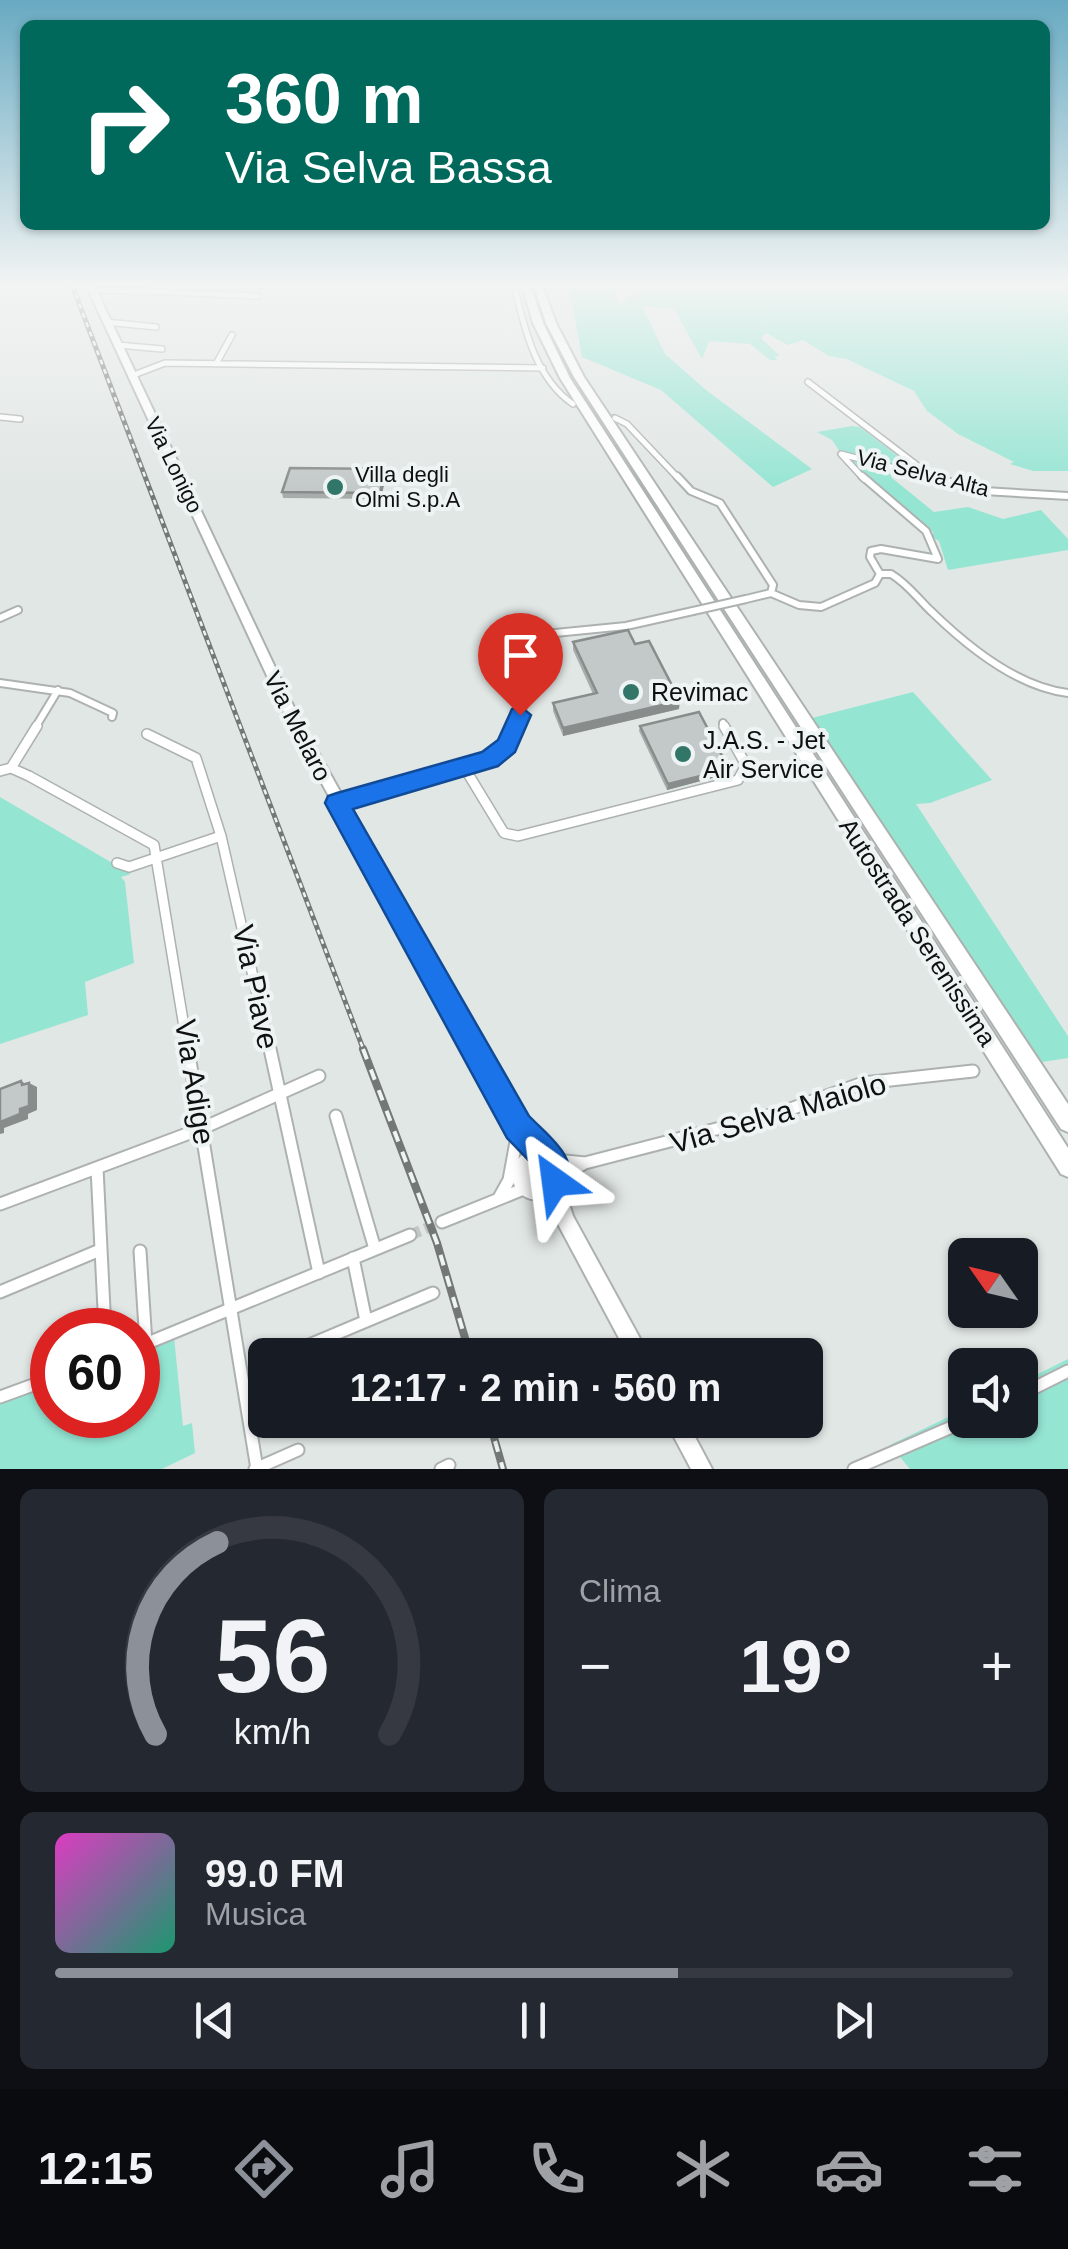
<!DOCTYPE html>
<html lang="it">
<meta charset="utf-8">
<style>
body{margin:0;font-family:Arial,sans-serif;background:#242831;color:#f1f3f6;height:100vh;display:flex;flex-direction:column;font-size:38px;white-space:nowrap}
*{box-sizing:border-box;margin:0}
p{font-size:32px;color:#9ea1a6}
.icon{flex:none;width:55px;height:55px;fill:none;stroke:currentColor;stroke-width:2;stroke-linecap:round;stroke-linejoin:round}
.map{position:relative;height:1469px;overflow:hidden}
.sheet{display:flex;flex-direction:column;gap:20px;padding:20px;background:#0d0f14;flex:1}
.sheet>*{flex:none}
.guide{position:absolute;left:20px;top:20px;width:1030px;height:210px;border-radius:15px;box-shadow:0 2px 8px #0004;background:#00695c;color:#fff;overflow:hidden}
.needle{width:65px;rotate:304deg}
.controls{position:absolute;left:948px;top:1238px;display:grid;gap:20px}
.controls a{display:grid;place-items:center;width:90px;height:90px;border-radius:15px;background:#171b24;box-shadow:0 2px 8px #0004;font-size:50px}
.speed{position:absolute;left:30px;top:1308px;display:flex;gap:20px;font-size:50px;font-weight:700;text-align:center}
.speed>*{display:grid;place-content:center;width:130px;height:130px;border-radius:50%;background:#171b24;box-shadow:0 2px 8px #0004;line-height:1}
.speed .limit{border:15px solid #d22;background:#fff;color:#111}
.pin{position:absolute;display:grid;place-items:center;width:85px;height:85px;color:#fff;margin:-102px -42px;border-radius:50% 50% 50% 0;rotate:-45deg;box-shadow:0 0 10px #0007}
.pin .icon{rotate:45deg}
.me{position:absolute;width:110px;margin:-55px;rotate:329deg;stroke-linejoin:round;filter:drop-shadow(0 0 8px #0008)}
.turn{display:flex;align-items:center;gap:35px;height:210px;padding:0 40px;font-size:45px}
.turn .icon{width:130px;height:130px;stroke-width:2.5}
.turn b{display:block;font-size:70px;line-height:85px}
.big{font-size:75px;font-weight:700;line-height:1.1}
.sheet .card{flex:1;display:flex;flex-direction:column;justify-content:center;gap:15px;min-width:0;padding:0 35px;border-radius:15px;background:#242831}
.sheet .dial{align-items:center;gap:0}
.dial svg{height:260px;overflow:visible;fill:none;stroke:#363941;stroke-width:7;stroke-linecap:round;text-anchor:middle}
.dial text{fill:#f1f3f6;stroke:none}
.song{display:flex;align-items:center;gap:30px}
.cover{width:120px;height:120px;border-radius:15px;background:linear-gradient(135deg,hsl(310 70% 55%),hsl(160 70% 35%))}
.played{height:10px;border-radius:5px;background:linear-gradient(90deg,#8c9099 65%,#363941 65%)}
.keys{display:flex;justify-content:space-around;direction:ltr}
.heat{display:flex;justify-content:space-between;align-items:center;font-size:55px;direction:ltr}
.sheet .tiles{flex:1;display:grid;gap:20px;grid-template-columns:1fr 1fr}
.card:last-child{grid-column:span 2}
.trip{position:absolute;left:248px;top:1338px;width:575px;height:100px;border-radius:15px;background:#171b24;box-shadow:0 2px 8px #0004;font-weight:700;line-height:100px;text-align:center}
.dock{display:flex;height:160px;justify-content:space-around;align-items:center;background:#090b0e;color:#9ea1a6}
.dock .icon{width:70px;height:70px}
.dock .current{color:#8c9099}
.dock b{font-size:45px;color:#f1f3f6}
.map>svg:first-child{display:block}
.green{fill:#95e5d3}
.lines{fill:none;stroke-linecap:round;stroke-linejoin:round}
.street-tunnel-far1{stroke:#c2c7c5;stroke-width:5;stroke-dasharray:5 2.5;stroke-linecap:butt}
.street-tunnel{stroke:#c2c7c5;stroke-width:11;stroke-dasharray:11 5;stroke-linecap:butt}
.street-far3-casing{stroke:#adb2b1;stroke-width:8}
.street-far2-casing{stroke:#adb2b1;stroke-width:10}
.street-far1-casing{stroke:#adb2b1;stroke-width:12}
.street-casing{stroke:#adb2b1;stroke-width:15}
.primary-casing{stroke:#adb2b1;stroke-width:4}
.highway-casing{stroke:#adb2b1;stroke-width:4}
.street-far3{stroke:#fff;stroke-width:5}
.street-far2{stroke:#fff;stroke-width:6}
.street-far1{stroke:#fff;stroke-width:9}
.street{stroke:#fff;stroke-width:11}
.primary{fill:#fff;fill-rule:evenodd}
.highway{fill:#fff;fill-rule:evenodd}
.rail-far1-casing{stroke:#737776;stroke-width:5}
.rail-casing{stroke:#737776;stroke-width:8}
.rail-far1{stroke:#eef4f3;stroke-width:2.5;stroke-dasharray:5;stroke-linecap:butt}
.rail{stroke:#eef4f3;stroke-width:4;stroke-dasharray:11;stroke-linecap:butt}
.street-bridge-casing{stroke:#adb2b1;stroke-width:10;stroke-linecap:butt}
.street-bridge{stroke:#fff;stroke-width:6}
.wall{fill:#a8adac}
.shaded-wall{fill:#888d8c}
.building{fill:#c3c9c8;stroke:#888d8c;stroke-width:2.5}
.route{fill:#1a73e8;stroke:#114b97;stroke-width:2.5}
.poi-dot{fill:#327669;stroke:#eef4f3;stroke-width:4}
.labels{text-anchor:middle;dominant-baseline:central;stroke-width:8;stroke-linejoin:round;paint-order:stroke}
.far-street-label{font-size:22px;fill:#0f1111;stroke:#eef4f3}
.far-poi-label{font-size:22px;fill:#0f1111;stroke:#eef4f3;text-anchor:start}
.poi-label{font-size:25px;fill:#0f1111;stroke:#eef4f3;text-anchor:start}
.street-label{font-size:25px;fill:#0f1111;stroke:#eef4f3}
.near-street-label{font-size:30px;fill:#0f1111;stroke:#eef4f3}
</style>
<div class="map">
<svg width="1068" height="1469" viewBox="0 0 1068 1469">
<rect width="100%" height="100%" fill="#e1e7e5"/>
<path class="green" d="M 569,285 L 612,285 L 619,306 L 644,285 L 1068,285 L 1068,471 L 1033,471 L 1010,464 L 1014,462 L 958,434 L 927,411 L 914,391 L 847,359 L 829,356 L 803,340 L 788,345 L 766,333 L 761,338 L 780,356 L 775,356 L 777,360 L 770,360 L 750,344 L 709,341 L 702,359 L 674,309 L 642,306 L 665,354 L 706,390 L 812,469 L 773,487 L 661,390 L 582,357 Z
M 852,426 L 860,427 L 917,471 L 884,463 L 892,478 L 934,512 L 968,507 L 1003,519 L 1041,510 L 1068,539 L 1068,550 L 948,570 L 939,541 L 929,535 L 934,533 L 840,452 L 832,440 L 817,432 Z
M 913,692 L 992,780 L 930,803 L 916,804 L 1068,1036 L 1068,1058 L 1042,1062 L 1043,1075 L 808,719 Z
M 0,797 L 131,874 L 121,877 L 125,882 L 134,963 L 85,982 L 88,1015 L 0,1044 Z
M 174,1337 L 183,1426 L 192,1423 L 195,1453 L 162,1469 L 0,1469 L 0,1403 L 52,1383 L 52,1415 L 138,1415 L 138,1351 Z
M 1068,1359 L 1068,1469 L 910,1469 L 890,1445 L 965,1409 L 965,1420 L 1020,1420 L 1020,1383 Z"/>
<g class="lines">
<path class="street-tunnel-far1" d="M 573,404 L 615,418"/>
<path class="street-tunnel" d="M 410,1235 L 442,1222"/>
<g class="street-far3-casing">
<path id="street-far3" d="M 514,285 C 524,327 535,378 573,404
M 92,290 L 169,292 L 175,285
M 169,292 L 258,296
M 106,322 L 156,327
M 118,345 L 162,349
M 216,364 L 232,335
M 131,376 L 165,363 L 543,368
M 808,382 L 931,476
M 0,417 L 20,419
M 615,418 L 627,424 L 679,479
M 864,479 L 841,454 L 937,479"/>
</g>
<g class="street-far2-casing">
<path id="street-far2" d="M 677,476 L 691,491 L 720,503 L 773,585 L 771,593
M 862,476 L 926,531 L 938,559 L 881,549 L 871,551 L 870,557 L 880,574
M 927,476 L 984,491 L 1068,496
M 746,599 L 771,593 L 799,605 L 821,607 L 875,583 L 880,574 L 891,574 C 908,584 918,599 932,612 C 968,647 1017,687 1068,693
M 0,618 L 18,610
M 0,683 L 70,693 L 113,713 L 112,717
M 723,723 L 726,728
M 35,728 L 58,690
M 516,728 L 527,695 L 526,650 L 545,634 L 626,626 L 693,611"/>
</g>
<g class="street-far1-casing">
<path id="street-far1" d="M 147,734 L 196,758 L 221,836 L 270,1051
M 11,768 L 37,726
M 461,769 L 467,772 L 504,833 L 518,836 L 738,780 L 746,765 L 724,726
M 0,771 L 11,768 L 29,776 L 154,845 L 188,1051
M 337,803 L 479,763 L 500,750 L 517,726
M 117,863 L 129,867 L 221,836"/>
</g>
<g class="street-casing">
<path id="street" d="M 188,1049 L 257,1469
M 270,1049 L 319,1273
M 336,1116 L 375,1249
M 555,1160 L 585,1163
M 97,1168 L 105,1330
M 560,1177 L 585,1163 L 782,1112 L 863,1083 L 973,1071
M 499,1198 L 509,1180 L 518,1131
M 0,1204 L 203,1128 L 319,1076
M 442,1222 L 526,1188
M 140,1251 L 146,1344
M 353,1258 L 366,1321
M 0,1292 L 100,1250
M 138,1347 L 410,1235
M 295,1351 L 433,1293
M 1020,1395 L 1068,1371
M 0,1397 L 52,1378
M 255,1469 L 298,1450
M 441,1469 L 449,1465
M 854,1469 L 968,1420"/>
</g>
<g class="primary-casing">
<path id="primary" d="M 86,285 L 94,285 L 299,718 L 524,1121 L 547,1149 L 555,1153 L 561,1159 L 566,1172 L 563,1185 L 573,1216 L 649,1355 L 628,1355 L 559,1226 L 549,1198 C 516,1209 498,1170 527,1151 L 512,1133 L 287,719 ZM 535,1165 L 543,1165 L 548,1170 L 548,1178 L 543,1183 L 535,1183 L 530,1178 L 530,1170 Z
M 665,1420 L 686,1420 L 712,1469 L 691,1469 Z"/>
</g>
<g class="highway-casing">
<path id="highway" d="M 522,285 L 530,285 L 543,323 L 570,378 L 1068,1148 L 1068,1177 L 1061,1174 L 560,378 L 533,323 Z
M 534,285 L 542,285 L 556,323 L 584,377 L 1068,1104 L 1068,1132 L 1061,1129 L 574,377 L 546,323 Z"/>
</g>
<use href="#street-far3" class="street-far3"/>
<use href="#street-far2" class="street-far2"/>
<use href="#street-far1" class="street-far1"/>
<use href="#street" class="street"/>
<use href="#primary" class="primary"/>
<use href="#highway" class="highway"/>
<g class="rail-far1-casing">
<path id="rail-far1" d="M 72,285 L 364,1051"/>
</g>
<g class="rail-casing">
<path id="rail" d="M 363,1049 L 437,1243 L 470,1355
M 489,1420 L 503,1469"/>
</g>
<use href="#rail-far1" class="rail-far1"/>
<use href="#rail" class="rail"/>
<g class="street-bridge-casing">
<path id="street-bridge" d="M 693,611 L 746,599"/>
</g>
<use href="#street-bridge" class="street-bridge"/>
</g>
<path class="wall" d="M 386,475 L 381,499 L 283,498 L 282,492 Z
M 573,642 L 635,644 L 679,709 L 563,736 L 553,711 L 553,703 L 593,694 L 573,650 Z
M 640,726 L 729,769 L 727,774 L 667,790 L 639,731 Z"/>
<path class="shaded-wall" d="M 385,469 L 386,475 L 381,499 L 380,493 Z
M 680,701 L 679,709 L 563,736 L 563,728 Z
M 729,769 L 727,774 L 667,790 L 668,784 Z
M 21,1081 L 29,1086 L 29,1083 L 37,1087 L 37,1110 L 28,1114 L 28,1119 L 4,1128 L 4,1133 L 0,1134 L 0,1122 L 22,1085 Z"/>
<path class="building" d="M 290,468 L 385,469 L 380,493 L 282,492 Z
M 628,630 L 635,644 L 649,641 L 680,701 L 563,728 L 553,703 L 597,693 L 573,642 Z
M 699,712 L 729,769 L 668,784 L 640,726 Z
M 21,1081 L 22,1085 L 29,1083 L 29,1106 L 20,1109 L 20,1114 L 0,1122 L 0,1089 Z"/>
<linearGradient id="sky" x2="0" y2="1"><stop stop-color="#68aac2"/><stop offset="0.58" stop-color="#f2f4f3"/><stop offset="1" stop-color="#f2f4f3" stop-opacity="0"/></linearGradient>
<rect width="1068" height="491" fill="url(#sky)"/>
<path class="route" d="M 520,706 L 531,715 L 515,752 L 498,766 L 353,809 L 529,1116 C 551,1139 581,1158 566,1193 L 555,1198 L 544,1193 L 539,1171 L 507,1138 L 325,803 L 328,796 L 337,793 L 482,752 L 498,740 L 512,709 Z"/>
<g class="poi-dot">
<circle cx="335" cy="487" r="10"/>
<circle cx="631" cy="692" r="10"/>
<circle cx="683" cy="754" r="10"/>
</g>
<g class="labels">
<g class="far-street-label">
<text transform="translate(174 465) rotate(64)">Via Lonigo</text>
<text transform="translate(923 473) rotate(14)">Via Selva Alta</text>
</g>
<g class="far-poi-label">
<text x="355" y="474">Villa degli<tspan x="355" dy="25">Olmi S.p.A</tspan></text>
</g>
<g class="poi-label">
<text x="651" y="692">Revimac</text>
<text x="703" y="740">J.A.S. - Jet<tspan x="703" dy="29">Air Service</tspan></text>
</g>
<g class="street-label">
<text transform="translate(298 726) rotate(63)">Via Melaro</text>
<text transform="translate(918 932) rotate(57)">Autostrada Serenissima</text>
</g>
<g class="near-street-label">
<text transform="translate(256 987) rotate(78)">Via Piave</text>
<text transform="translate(195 1082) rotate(81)">Via Adige</text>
<text transform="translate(778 1113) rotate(-16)">Via Selva Maiolo</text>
</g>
</g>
</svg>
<div class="controls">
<a><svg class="needle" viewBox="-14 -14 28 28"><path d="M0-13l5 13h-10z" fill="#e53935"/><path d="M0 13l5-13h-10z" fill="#9ea1a6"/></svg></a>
<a><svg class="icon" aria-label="sound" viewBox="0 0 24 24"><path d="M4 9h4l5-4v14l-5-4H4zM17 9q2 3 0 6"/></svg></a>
</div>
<div class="speed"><div class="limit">60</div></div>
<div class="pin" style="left:520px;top:715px;background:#d93025"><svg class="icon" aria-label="arrive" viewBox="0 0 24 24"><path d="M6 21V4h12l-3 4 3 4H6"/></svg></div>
<svg class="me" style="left:555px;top:1182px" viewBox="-20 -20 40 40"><path d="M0-17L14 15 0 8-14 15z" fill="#1a73e8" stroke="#fff" stroke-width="4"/></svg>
<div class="trip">12:17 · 2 min · 560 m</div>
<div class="guide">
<div class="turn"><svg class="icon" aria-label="right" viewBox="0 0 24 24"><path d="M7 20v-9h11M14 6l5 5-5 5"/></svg><div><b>360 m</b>Via Selva Bassa</div></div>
</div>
</div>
<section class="sheet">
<div class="tiles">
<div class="card dial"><svg viewBox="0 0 100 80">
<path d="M14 69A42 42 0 1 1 86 69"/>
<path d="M14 69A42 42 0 0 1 33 10" stroke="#8c9099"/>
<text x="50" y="56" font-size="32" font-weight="700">56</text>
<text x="50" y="72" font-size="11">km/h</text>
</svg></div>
<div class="card"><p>Clima</p>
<div class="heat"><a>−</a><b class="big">19°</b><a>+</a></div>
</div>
<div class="card">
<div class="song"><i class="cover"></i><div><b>99.0 FM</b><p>Musica</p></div></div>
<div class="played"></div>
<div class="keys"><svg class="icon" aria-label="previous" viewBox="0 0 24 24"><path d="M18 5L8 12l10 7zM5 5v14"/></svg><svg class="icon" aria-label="pause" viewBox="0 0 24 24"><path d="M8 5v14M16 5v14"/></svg><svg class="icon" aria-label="next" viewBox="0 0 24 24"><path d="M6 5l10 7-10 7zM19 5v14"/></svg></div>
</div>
</div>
</section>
<nav class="dock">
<b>12:15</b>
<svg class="icon current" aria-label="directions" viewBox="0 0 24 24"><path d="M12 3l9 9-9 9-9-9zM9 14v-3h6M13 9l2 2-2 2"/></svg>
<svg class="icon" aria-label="music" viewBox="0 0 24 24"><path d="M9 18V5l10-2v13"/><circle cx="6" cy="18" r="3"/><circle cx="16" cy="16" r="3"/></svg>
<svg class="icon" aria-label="phone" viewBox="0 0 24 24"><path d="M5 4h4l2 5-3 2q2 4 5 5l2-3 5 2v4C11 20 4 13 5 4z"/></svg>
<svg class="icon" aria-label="climate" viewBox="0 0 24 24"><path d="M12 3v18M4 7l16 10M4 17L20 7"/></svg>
<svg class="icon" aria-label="car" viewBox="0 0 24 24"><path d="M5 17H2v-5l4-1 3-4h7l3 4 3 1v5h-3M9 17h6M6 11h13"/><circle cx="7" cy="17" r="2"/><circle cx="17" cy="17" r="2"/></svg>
<svg class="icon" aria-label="filters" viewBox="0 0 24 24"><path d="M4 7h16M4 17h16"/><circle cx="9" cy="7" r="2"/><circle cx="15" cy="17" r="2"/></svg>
</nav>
